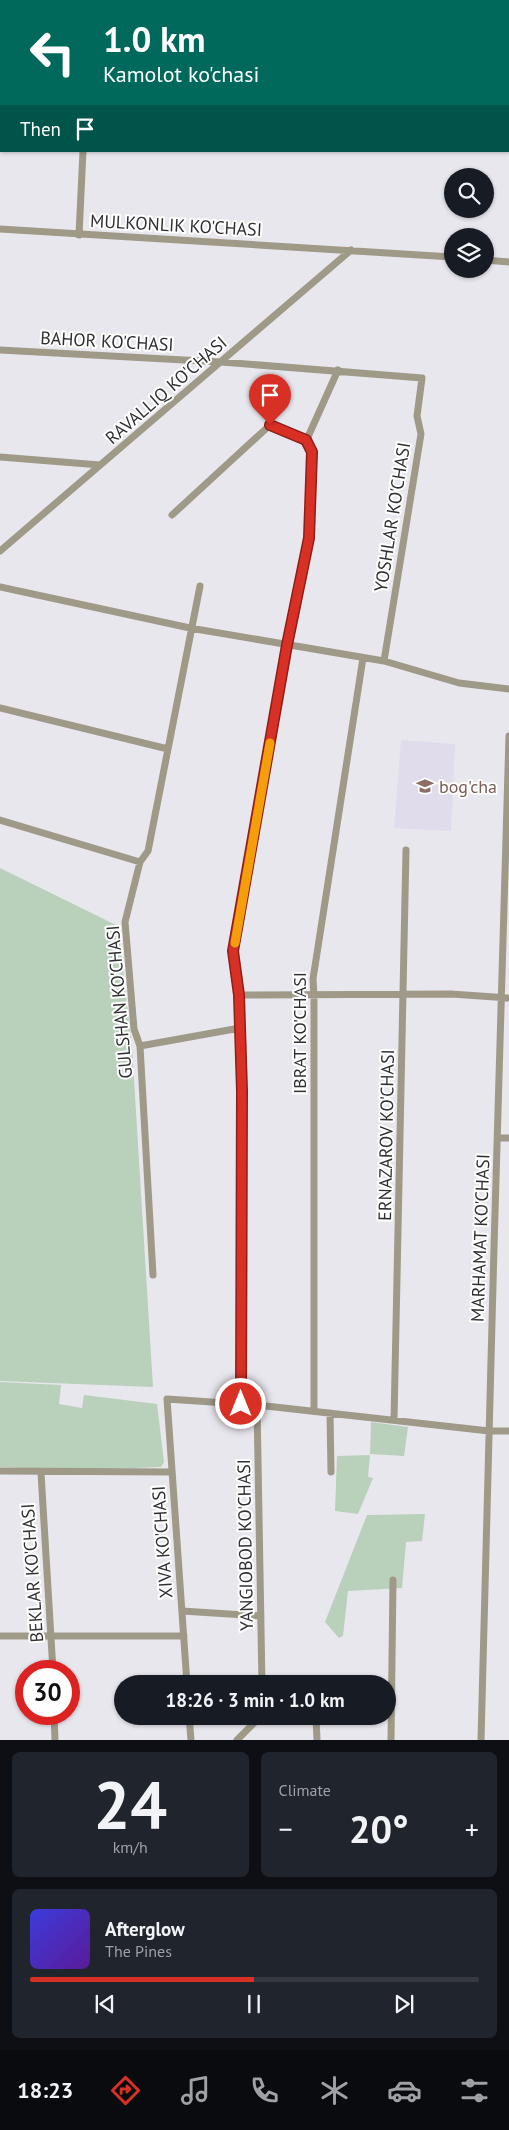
<!DOCTYPE html>
<meta charset="utf-8">
<style>
body{margin:0;font-family:"PT Sans",sans-serif;background:#20242c;color:#f1f3f6;height:100vh;display:flex;flex-direction:column;font-size:19px;white-space:nowrap}
*{box-sizing:border-box;margin:0}
p{font-size:16px;color:#9ea1a6}
.icon{flex:none;width:28px;height:28px;fill:none;stroke:currentColor;stroke-width:2;stroke-linecap:round;stroke-linejoin:round}
.map{position:relative;height:1740px;overflow:hidden}
.panel{display:flex;flex-direction:column;gap:12px;padding:12px;background:#0d0f14;flex:1}
.panel>*{flex:none}
.top-card{position:absolute;left:0px;top:0px;width:510px;height:152px;box-shadow:0 1px 4px #0004;background:#00695c;color:#fff;overflow:hidden}
.tools{position:absolute;left:444px;top:168px;display:grid;gap:10px}
.tools a{display:grid;place-items:center;width:50px;height:50px;border-radius:50%;background:#171b24;box-shadow:0 1px 4px #0004;font-size:25px}
.speed{position:absolute;left:15px;top:1660px;display:flex;gap:10px;font-size:25px;font-weight:700;text-align:center}
.speed>*{display:grid;place-content:center;width:65px;height:65px;border-radius:50%;background:#171b24;box-shadow:0 1px 4px #0004;line-height:1}
.speed .limit{border:8px solid #d22;background:#fff;color:#111}
.pin{position:absolute;display:grid;place-items:center;width:42px;height:42px;color:#fff;margin:-51px -21px;border-radius:50% 50% 50% 0;rotate:-45deg;box-shadow:0 0 5px #0007}
.pin .icon{rotate:45deg}
.me{position:absolute;width:55px;margin:-28px;rotate:0deg;stroke-linejoin:round;filter:drop-shadow(0 0 4px #0008)}
.turn{display:flex;align-items:center;gap:18px;height:105px;padding:0 20px;font-size:22px}
.turn .icon{width:65px;height:65px;stroke-width:2.5}
.turn b{display:block;font-size:35px;line-height:42px}
.then{display:flex;align-items:center;height:48px;padding:0 20px;background:#0003;gap:10px;font-size:19px}
.big{font-size:38px;font-weight:600;line-height:1.1}
.panel .tile{flex:1;display:flex;flex-direction:column;justify-content:center;gap:8px;min-width:0;padding:0 18px;border-radius:8px;background:#20242c}
.panel .dial{align-items:center;gap:0}
.dial b{font-size:65px;line-height:1}
.song{display:flex;align-items:center;gap:15px}
.cover{width:60px;height:60px;border-radius:8px;background:linear-gradient(135deg,hsl(240 70% 55%),hsl(270 70% 35%))}
.played{height:5px;border-radius:2px;background:linear-gradient(90deg,#d93025 50%,#363941 50%)}
.keys{display:flex;justify-content:space-around;direction:ltr}
.heat{display:flex;justify-content:space-between;align-items:center;font-size:28px;direction:ltr}
.panel .tiles{flex:1;display:grid;gap:12px;grid-template-columns:1fr 1fr}
.tile:last-child{grid-column:span 2}
.trip{position:absolute;left:114px;top:1675px;width:282px;height:50px;border-radius:25px;background:#171b24;box-shadow:0 1px 4px #0004;font-weight:600;line-height:50px;text-align:center}
.tabs{display:flex;height:80px;justify-content:space-around;align-items:center;background:#090b0e;color:#9ea1a6}
.tabs .icon{width:35px;height:35px}
.tabs .current{color:#d93025}
.tabs b{font-size:22px;color:#f1f3f6}
.map>svg:first-child{display:block}
.built{fill:#e0dceb}
.green{fill:#b9d0bb}
.lines{fill:none;stroke-linecap:round;stroke-linejoin:round}
.minor{stroke:#9f9988;stroke-width:7}
.route-casing{stroke:#8d1f18;stroke-width:12}
.route{stroke:#d93025;stroke-width:9}
.slow{stroke:#f59e0b;stroke-width:9}
.labels{text-anchor:middle;dominant-baseline:central;stroke-width:4;stroke-linejoin:round;paint-order:stroke}
.street-label{font-size:18px;fill:#302f32;stroke:#fff}
.education-label{font-size:18px;fill:#785e54;stroke:#fff;text-anchor:start}
</style>
<div class="map">
<svg width="509" height="1740" viewBox="0 0 509 1740">
<rect width="100%" height="100%" fill="#e9e7ee"/>
<path class="built" d="M 401,740 L 455,744 L 451,831 L 394,828 Z"/>
<path class="green" d="M 0,868 L 118,926 L 132,1047 L 153,1387 L 0,1381 Z
M 0,1382 L 61,1385 L 59,1404 L 82,1408 L 84,1395 L 157,1404 L 164,1462 L 161,1467 L 81,1470 L 0,1467 Z
M 371,1422 L 408,1427 L 404,1456 L 370,1454 Z
M 370,1455 L 368,1477 L 373,1478 L 358,1514 L 335,1511 L 337,1456 Z
M 425,1514 L 422,1541 L 406,1542 L 402,1588 L 348,1591 L 343,1636 L 339,1638 L 325,1622 L 367,1515 Z"/>
<g class="lines">
<path class="minor" d="M 89,1 L 89,0
M 189,1 L 189,0
M 266,1 L 266,0
M 343,1 L 344,0
M 439,1 L 439,0
M 509,145 L 509,146
M 0,229 L 452,257
M 79,235 L 83,151
M 485,260 L 509,262
M 0,350 L 221,362 L 422,378 L 417,416 L 421,434 L 384,661
M 307,439 L 338,370
M 0,457 L 100,465
M 172,515 L 270,425 L 307,439 L 312,452 L 309,538 L 287,645 L 233,951 L 239,995 L 242,1091 L 241,1404
M 0,551 L 351,250
M 0,587 L 190,628 L 384,661 L 459,683 L 509,689
M 0,708 L 168,749
M 0,820 L 140,862
M 239,995 L 451,994 L 509,998
M 140,1046 L 240,1028
M 498,1138 L 509,1138
M 153,1275 L 140,1046 L 134,1029 L 125,922 L 140,862 L 148,851 L 200,586
M 257,1405 L 262,1684
M 314,1411 L 314,996 L 313,979 L 363,658
M 330,1413 L 331,1472
M 394,1420 L 406,850
M 0,1471 L 172,1472
M 41,1473 L 53,1671
M 182,1611 L 261,1616
M 0,1636 L 184,1636
M 187,1684 L 167,1399 L 257,1405 L 489,1431 L 509,1431
M 54,1714 L 55,1740
M 189,1716 L 191,1740
M 316,1716 L 317,1740
M 237,1740 L 261,1716
M 391,1740 L 393,1580
M 481,1740 C 490,1405 498,1071 509,736"/>
</g>
<g class="lines">
<g class="route-casing">
<path id="route" d="M 241,1404 L 242,1091 L 239,995 L 233,951 L 287,645 L 309,538 L 312,452 L 306,440 L 270,425"/>
</g>
<use href="#route" class="route"/>
<path class="slow" d="M 235,943 L 270,743"/>
</g>
<defs>
<g id="school-bare" transform="scale(1.35)"><path d="M0-5L7-2L0 1L-7-2ZM-4 1L0 2.5L4 1V4Q0 6-4 4Z" fill="#8d6e63" stroke="#fff" stroke-width="2.5" paint-order="stroke"/></g>
</defs>
<g fill-rule="evenodd">
<use href="#school-bare" x="425" y="786"/>
</g>
<g class="labels">
<g class="street-label">
<text transform="translate(176 225) rotate(3)">MULKONLIK KO'CHASI</text>
<text transform="translate(107 341) rotate(3)">BAHOR KO'CHASI</text>
<text transform="translate(166 390) rotate(-41)">RAVALLIQ KO'CHASI</text>
<text transform="translate(392 517) rotate(-81)">YOSHLAR KO'CHASI</text>
<text transform="translate(119 1002) rotate(-95)">GULSHAN KO'CHASI</text>
<text transform="translate(299 1033) rotate(-90)">IBRAT KO'CHASI</text>
<text transform="translate(386 1135) rotate(-89)">ERNAZAROV KO'CHASI</text>
<text transform="translate(480 1238) rotate(-88)">MARHAMAT KO'CHASI</text>
<text transform="translate(162 1542) rotate(-94)">XIVA KO'CHASI</text>
<text transform="translate(245 1545) rotate(-91)">YANGIOBOD KO'CHASI</text>
<text transform="translate(32 1573) rotate(-94)">BEKLAR KO'CHASI</text>
</g>
<g class="education-label">
<text x="439" y="786">bog'cha</text>
</g>
</g>
</svg>
<div class="tools">
<a><svg class="icon" aria-label="search" viewBox="0 0 24 24"><circle cx="10" cy="10" r="6"/><path d="M15 15l6 6"/></svg></a>
<a><svg class="icon" aria-label="layers" viewBox="0 0 24 24"><path d="M12 4l9 5-9 5-9-5zM3 14l9 5 9-5"/></svg></a>
</div>
<div class="speed"><div class="limit">30</div></div>
<div class="pin" style="left:270px;top:425px;background:#d93025"><svg class="icon" aria-label="arrive" viewBox="0 0 24 24"><path d="M6 21V4h12l-3 4 3 4H6"/></svg></div>
<svg class="me" style="left:241px;top:1404px" viewBox="-20 -20 40 40"><circle r="17" fill="#d93025" stroke="#fff" stroke-width="3"/><path d="M0-11L8 9 0 5-8 9z" fill="#fff"/></svg>
<div class="trip">18:26 · 3 min · 1.0 km</div>
<div class="top-card">
<div class="turn"><svg class="icon" aria-label="left" viewBox="0 0 24 24"><path d="M17 20v-9H6M10 6l-5 5 5 5"/></svg><div><b>1.0 km</b>Kamolot ko'chasi</div></div>
<div class="then">Then<svg class="icon" aria-label="arrive" viewBox="0 0 24 24"><path d="M6 21V4h12l-3 4 3 4H6"/></svg></div>
</div>
</div>
<section class="panel">
<div class="tiles">
<div class="tile dial"><b>24</b><p>km/h</p></div>
<div class="tile"><p>Climate</p>
<div class="heat"><a>−</a><b class="big">20°</b><a>+</a></div>
</div>
<div class="tile">
<div class="song"><i class="cover"></i><div><b>Afterglow</b><p>The Pines</p></div></div>
<div class="played"></div>
<div class="keys"><svg class="icon" aria-label="previous" viewBox="0 0 24 24"><path d="M18 5L8 12l10 7zM5 5v14"/></svg><svg class="icon" aria-label="pause" viewBox="0 0 24 24"><path d="M8 5v14M16 5v14"/></svg><svg class="icon" aria-label="next" viewBox="0 0 24 24"><path d="M6 5l10 7-10 7zM19 5v14"/></svg></div>
</div>
</div>
</section>
<nav class="tabs">
<b>18:23</b>
<svg class="icon current" aria-label="directions" viewBox="0 0 24 24"><path d="M12 3l9 9-9 9-9-9zM9 14v-3h6M13 9l2 2-2 2"/></svg>
<svg class="icon" aria-label="music" viewBox="0 0 24 24"><path d="M9 18V5l10-2v13"/><circle cx="6" cy="18" r="3"/><circle cx="16" cy="16" r="3"/></svg>
<svg class="icon" aria-label="phone" viewBox="0 0 24 24"><path d="M5 4h4l2 5-3 2q2 4 5 5l2-3 5 2v4C11 20 4 13 5 4z"/></svg>
<svg class="icon" aria-label="climate" viewBox="0 0 24 24"><path d="M12 3v18M4 7l16 10M4 17L20 7"/></svg>
<svg class="icon" aria-label="car" viewBox="0 0 24 24"><path d="M5 17H2v-5l4-1 3-4h7l3 4 3 1v5h-3M9 17h6M6 11h13"/><circle cx="7" cy="17" r="2"/><circle cx="17" cy="17" r="2"/></svg>
<svg class="icon" aria-label="filters" viewBox="0 0 24 24"><path d="M4 7h16M4 17h16"/><circle cx="9" cy="7" r="2"/><circle cx="15" cy="17" r="2"/></svg>
</nav>
